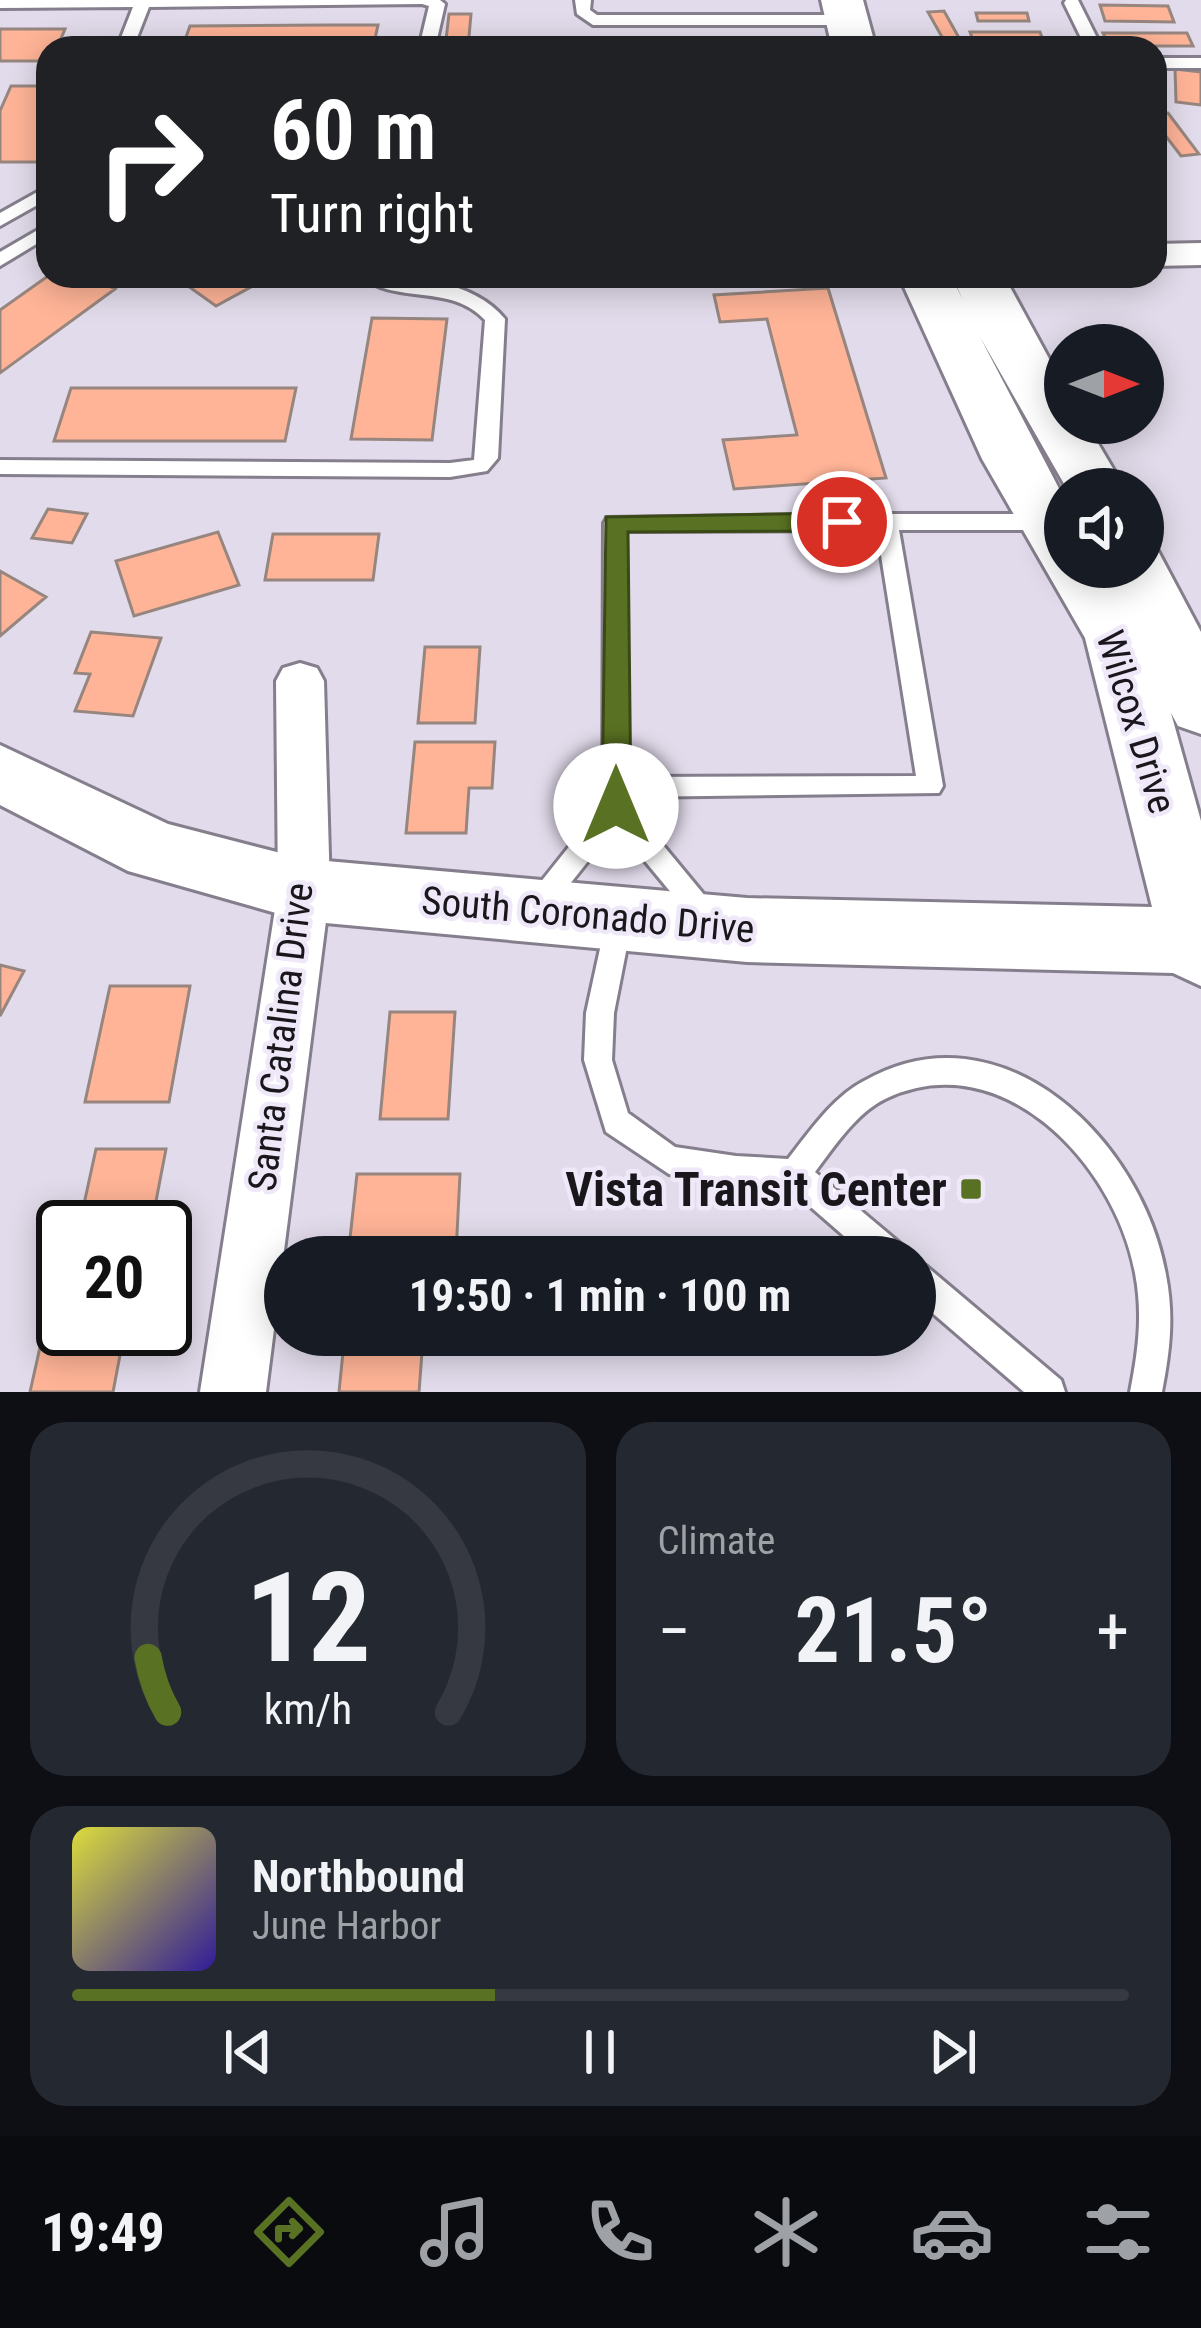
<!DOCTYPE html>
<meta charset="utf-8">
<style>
body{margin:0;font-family:"Roboto Condensed",sans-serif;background:#242831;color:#f1f3f6;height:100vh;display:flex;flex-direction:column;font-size:45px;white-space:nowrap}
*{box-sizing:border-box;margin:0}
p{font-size:39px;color:#9ea1a6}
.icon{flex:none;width:66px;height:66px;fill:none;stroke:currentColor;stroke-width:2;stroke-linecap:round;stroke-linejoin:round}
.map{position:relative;height:1392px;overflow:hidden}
.drawer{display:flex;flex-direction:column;gap:30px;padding:30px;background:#0d0f14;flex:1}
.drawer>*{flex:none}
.banner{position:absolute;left:36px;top:36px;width:1131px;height:252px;border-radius:36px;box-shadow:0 6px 30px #0003;background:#202124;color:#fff;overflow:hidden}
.needle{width:78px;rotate:90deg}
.fabs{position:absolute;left:1044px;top:324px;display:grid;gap:24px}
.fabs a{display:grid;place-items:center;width:120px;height:120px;border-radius:50%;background:#171b24;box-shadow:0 6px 30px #0003;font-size:60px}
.speed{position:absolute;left:36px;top:1200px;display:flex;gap:24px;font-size:60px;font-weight:700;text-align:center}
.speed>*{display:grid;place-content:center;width:156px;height:156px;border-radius:50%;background:#171b24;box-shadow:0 6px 30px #0003;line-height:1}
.speed .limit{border:6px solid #111;border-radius:18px;background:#fff;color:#111}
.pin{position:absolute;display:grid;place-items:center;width:102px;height:102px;color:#fff;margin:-51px;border:6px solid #fff;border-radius:50%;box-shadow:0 3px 12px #0007}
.me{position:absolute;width:132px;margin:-66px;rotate:0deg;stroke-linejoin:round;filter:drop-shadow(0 0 9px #0008)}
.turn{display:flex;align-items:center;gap:42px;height:252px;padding:0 36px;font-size:54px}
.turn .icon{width:156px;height:156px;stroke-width:2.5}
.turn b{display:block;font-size:84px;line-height:102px}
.big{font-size:90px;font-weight:700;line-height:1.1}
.drawer .card{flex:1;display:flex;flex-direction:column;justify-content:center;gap:18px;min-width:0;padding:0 42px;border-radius:36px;background:#242831}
.drawer .dial{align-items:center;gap:0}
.dial svg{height:312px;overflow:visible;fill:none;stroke:#363941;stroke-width:7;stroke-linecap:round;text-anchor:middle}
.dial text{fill:#f1f3f6;stroke:none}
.song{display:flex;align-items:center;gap:36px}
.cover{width:144px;height:144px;border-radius:18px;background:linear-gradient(135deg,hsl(60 70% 55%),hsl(250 70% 35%))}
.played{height:12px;border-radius:6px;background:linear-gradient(90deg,#597122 40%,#363941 40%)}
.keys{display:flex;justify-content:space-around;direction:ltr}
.heat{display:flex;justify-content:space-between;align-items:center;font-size:66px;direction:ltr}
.drawer .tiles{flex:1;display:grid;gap:30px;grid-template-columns:1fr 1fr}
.card:last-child{grid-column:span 2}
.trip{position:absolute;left:264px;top:1236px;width:672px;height:120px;border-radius:60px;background:#171b24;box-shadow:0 6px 30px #0003;font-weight:700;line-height:120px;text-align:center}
.dock{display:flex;height:192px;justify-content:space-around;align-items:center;background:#090b0e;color:#9ea1a6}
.dock .icon{width:84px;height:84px}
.dock .on{color:#597122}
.dock b{font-size:54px;color:#f1f3f6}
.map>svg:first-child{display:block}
.building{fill:#ffb497;stroke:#96867f;stroke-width:3}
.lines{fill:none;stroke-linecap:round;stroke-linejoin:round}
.lane-casing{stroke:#857e8c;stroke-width:6}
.street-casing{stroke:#857e8c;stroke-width:6}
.secondary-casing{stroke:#857e8c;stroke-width:6}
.lane{fill:#fff;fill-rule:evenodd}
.street{fill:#fff;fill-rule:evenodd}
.secondary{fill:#fff;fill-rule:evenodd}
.route{fill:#597122;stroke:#3a4916;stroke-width:3}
.poi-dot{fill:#597122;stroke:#efe8f8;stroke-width:4.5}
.labels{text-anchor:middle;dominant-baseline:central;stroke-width:9;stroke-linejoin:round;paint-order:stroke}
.street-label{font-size:39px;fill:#19171c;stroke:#efe8f8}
.near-poi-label{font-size:48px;font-weight:bold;fill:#19171c;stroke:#efe8f8;text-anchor:end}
</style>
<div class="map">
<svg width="1201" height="1392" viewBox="0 0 1201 1392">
<rect width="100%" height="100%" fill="#e2dbeb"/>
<path class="building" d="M 1100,5 L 1168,6 L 1174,22 L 1105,21 Z
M 944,11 L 963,45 L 947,46 L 928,12 Z
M 976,13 L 1027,13 L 1029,21 L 978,21 Z
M 449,14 L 471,14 L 468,48 L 445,48 Z
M 328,25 L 378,25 L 373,48 L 182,48 L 190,26 Z
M 0,29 L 65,29 L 57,48 L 48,48 L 48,61 L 0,61 Z
M 970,32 L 1040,32 L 1044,43 L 974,43 Z
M 1103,33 L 1187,33 L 1193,46 L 1109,46 Z
M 1175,69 L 1201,72 L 1201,105 L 1176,102 Z
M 11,86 L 48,86 L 48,162 L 0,162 L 0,111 Z
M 1168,113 L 1199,154 L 1181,156 L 1155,122 L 1155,114 Z
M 48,276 L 87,276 L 115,289 L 0,373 L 0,310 Z
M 174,276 L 271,276 L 216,306 Z
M 828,288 L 886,478 L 734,489 L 723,440 L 797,435 L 767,319 L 720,322 L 714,295 Z
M 372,318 L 447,319 L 432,440 L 351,439 Z
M 71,388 L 296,388 L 285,441 L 54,441 Z
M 48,509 L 87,514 L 72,543 L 32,538 Z
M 218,532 L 239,585 L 134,616 L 116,561 Z
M 273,534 L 379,534 L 373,580 L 265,580 Z
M 0,571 L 46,597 L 0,636 Z
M 91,632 L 161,638 L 133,716 L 75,711 L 90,674 L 75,673 Z
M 425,647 L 480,647 L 475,723 L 418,723 Z
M 415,742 L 495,742 L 492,788 L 469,788 L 466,833 L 406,833 Z
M 0,965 L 24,971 L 0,1016 Z
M 110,986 L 190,986 L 169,1102 L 85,1102 Z
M 390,1012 L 455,1012 L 448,1119 L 380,1119 Z
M 96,1149 L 166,1149 L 151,1227 L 79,1227 Z
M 357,1174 L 460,1174 L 456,1254 L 348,1257 Z
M 47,1316 L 63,1316 L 63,1329 L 125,1329 L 113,1392 L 30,1392 Z
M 343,1352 L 422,1352 L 419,1392 L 339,1392 Z"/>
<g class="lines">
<g class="lane-casing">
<path id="lane" d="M 0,0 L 440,0 L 445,4 L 435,48 L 419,48 L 429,6 L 422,4 L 149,7 L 133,48 L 117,48 L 133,7 L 0,8 Z
M 575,0 L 591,0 L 590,10 L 597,15 L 847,15 L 855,20 L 847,25 L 593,25 L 577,14 Z
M 1066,0 L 1078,0 L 1102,48 L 1086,48 L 1064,3 Z
M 1155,58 L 1201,58 L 1201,68 L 1155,68 Z
M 48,186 L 48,199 L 0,226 L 0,213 Z
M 48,224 L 48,237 L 0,266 L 0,252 Z
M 360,276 C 407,276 473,279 505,319 L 498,458 L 487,471 L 450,477 L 0,474 L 0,460 L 450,463 L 474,460 L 485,320 C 451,283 396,305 360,276 Z
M 887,514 L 1046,514 L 1057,522 L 1046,530 L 899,530 L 943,786 L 939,793 L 629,797 L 629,804 L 715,908 L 719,916 L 715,924 L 706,928 L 697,924 L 616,826 L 546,914 L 537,917 L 528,914 L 524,906 L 528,898 L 603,804 L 604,523 L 607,518 ZM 877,530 L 916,776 L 628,777 L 626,531 Z
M 619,909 L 628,913 L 632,921 L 614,1013 L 612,1060 L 628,1113 L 675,1147 L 736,1156 L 788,1159 C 810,1131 832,1098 864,1081 C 1002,1002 1143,1141 1166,1275 C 1174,1316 1170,1351 1162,1392 L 1130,1392 C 1138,1351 1143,1315 1135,1273 C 1115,1164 1002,1043 885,1099 C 856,1113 834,1147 815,1172 L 903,1246 L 908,1257 L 868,1257 L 789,1188 L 736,1186 L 669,1174 L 606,1132 L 584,1060 L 586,1013 L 606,921 L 610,913 Z
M 915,1261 L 926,1266 L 1061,1380 L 1065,1392 L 1024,1392 L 915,1298 Z"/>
</g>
<g class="street-casing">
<path id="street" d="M 1201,243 L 1201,265 L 1155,266 L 1155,244 Z
M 300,663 L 317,668 L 324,681 L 330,890 L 266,1392 L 200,1392 L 278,890 L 276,681 L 283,668 Z"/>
</g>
<g class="secondary-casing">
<path id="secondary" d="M 821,0 L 863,0 L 876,48 L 832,48 Z
M 899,276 L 951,276 L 963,300 L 952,276 L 1004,276 L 1065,388 L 1065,423 L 1086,423 L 1125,489 L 1067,489 L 980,337 L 1065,500 L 1065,567 L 1143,567 L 1143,547 L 1158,551 L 1201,632 L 1201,734 L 1178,726 L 1171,713 L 1201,821 L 1201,986 L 1173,973 L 747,962 L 304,921 L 128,871 L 0,805 L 0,745 L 168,824 L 304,859 L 747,898 L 1152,907 L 1085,638 L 982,459 Z"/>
</g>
<use href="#lane" class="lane"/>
<use href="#street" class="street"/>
<use href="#secondary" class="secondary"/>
</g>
<path class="route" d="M 842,513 L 854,522 L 842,531 L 628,532 L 631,806 L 626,815 L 606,815 L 602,806 L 606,517 Z"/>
<rect class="poi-dot" x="959" y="1177" width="24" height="24" rx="6"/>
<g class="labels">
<g class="street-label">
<text transform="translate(1136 722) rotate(73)">Wilcox Drive</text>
<text transform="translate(588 915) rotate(5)">South Coronado Drive</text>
<text transform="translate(281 1037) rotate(-83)">Santa Catalina Drive</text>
</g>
<g class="near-poi-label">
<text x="947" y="1189">Vista Transit Center</text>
</g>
</g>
</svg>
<div class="fabs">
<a><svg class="needle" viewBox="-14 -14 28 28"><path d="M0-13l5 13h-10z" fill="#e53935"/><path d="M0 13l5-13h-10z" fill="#9ea1a6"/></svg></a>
<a><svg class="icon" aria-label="sound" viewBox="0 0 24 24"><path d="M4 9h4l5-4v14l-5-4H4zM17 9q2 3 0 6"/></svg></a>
</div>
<div class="speed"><div class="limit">20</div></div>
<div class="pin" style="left:842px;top:522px;background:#d93025"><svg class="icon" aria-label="arrive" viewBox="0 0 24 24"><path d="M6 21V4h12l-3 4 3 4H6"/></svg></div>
<svg class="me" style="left:616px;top:806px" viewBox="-20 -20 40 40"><circle r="19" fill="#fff"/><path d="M0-13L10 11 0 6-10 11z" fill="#597122"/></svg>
<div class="trip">19:50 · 1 min · 100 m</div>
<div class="banner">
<div class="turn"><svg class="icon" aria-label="right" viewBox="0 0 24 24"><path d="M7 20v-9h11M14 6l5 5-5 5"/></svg><div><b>60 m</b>Turn right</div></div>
</div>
</div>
<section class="drawer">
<div class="tiles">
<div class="card dial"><svg viewBox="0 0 100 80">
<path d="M14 69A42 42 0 1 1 86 69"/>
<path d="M14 69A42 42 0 0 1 9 55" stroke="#597122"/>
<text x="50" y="56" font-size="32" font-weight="700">12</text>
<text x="50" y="72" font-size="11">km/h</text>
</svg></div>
<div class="card"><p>Climate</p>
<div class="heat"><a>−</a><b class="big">21.5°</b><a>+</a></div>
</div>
<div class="card">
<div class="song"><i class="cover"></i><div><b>Northbound</b><p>June Harbor</p></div></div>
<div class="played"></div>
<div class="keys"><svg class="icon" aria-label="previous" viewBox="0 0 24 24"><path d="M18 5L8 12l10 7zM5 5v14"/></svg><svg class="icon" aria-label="pause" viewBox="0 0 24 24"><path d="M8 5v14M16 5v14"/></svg><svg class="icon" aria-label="next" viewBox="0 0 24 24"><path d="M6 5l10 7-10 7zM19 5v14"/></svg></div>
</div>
</div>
</section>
<nav class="dock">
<b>19:49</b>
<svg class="icon on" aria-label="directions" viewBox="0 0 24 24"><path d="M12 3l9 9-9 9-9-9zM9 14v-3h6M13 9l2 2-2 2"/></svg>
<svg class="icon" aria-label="music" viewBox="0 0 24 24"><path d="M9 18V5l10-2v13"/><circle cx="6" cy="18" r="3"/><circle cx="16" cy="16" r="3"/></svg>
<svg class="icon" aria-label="phone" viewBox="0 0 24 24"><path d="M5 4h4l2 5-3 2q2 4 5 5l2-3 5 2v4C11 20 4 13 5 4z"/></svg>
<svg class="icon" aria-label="climate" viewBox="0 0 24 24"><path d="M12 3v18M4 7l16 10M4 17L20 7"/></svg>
<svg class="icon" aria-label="car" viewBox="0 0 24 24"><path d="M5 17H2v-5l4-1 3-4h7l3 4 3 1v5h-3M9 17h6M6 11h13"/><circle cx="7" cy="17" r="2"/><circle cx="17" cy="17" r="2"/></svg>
<svg class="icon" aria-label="filters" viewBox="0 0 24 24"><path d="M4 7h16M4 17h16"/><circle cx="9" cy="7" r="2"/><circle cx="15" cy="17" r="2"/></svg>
</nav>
